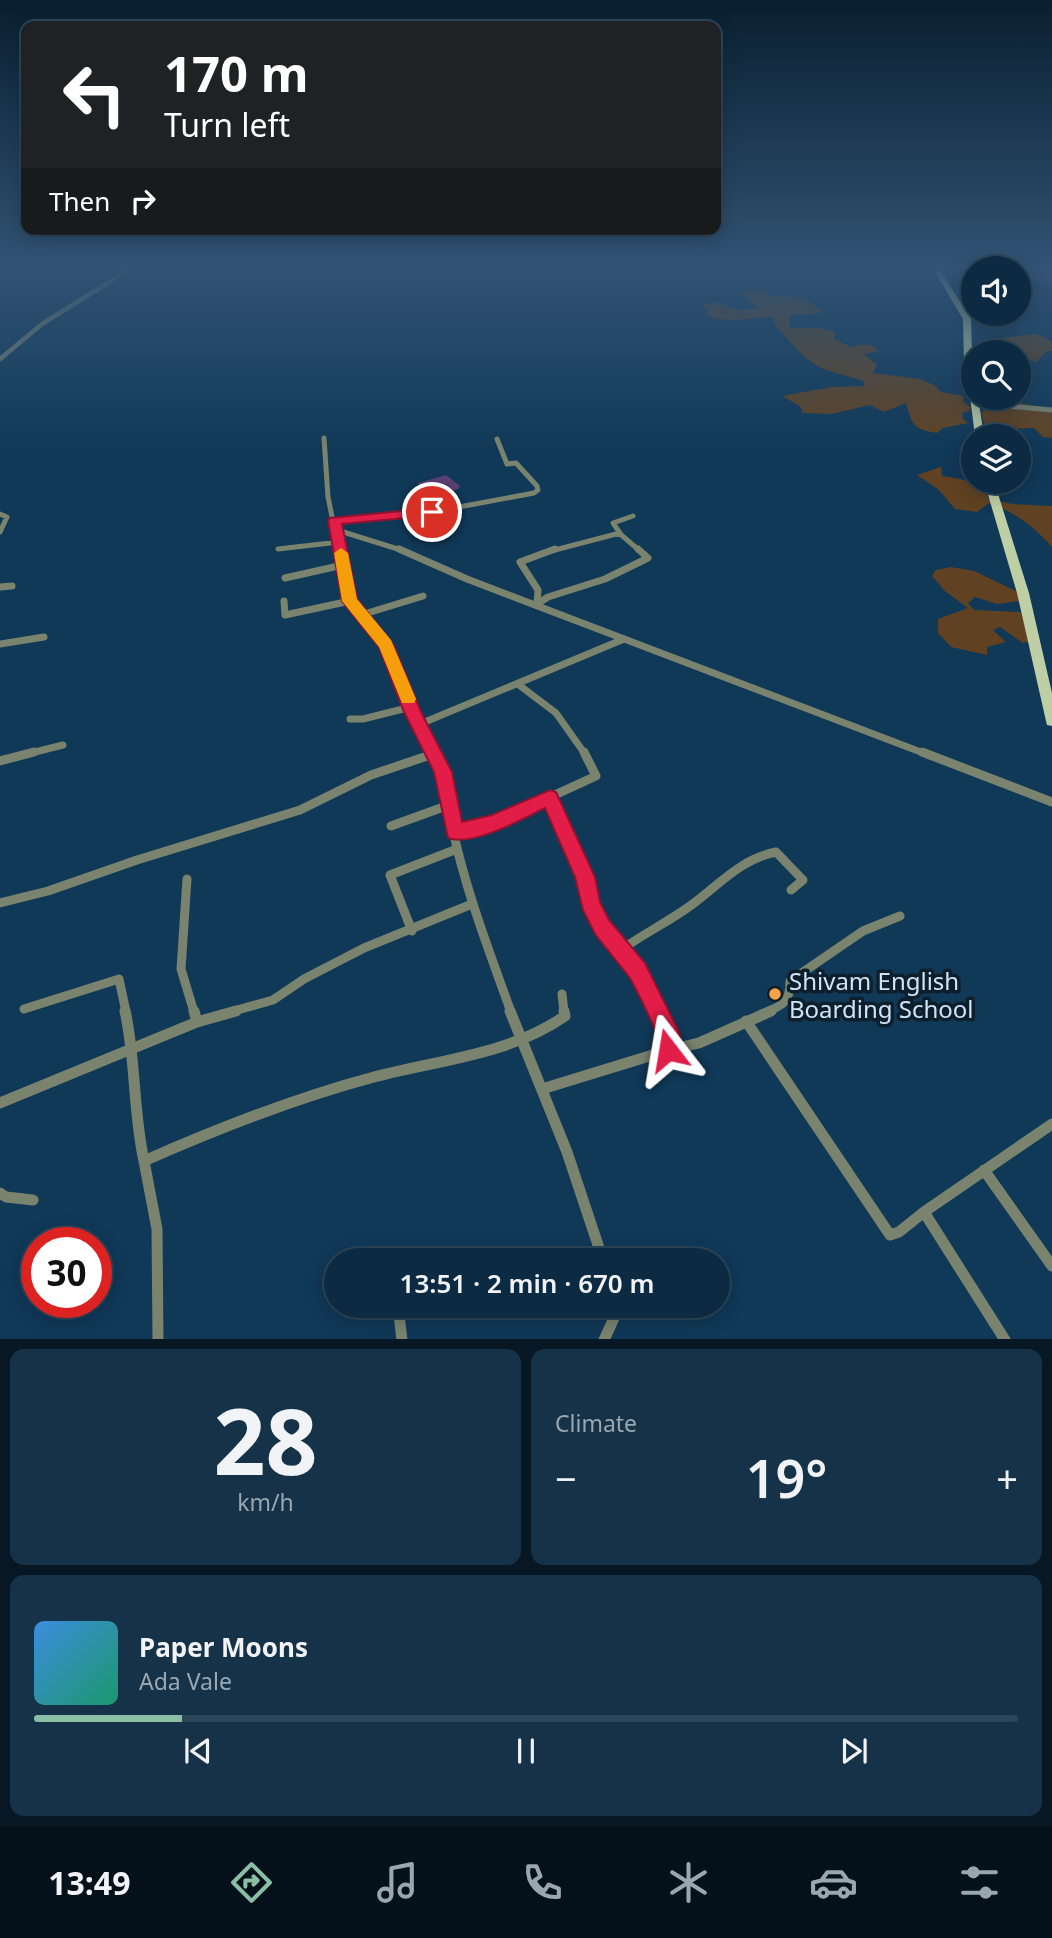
<!DOCTYPE html>
<meta charset="utf-8">
<style>
body{margin:0;font-family:"Noto Sans",sans-serif;background:#153248;color:#f1f3f6;height:100vh;display:flex;flex-direction:column;font-size:26px;white-space:nowrap}
*{box-sizing:border-box;margin:0}
p{font-size:23px;color:#9aa7b1}
.icon{flex:none;width:38px;height:38px;fill:none;stroke:currentColor;stroke-width:2;stroke-linecap:round;stroke-linejoin:round}
.map{position:relative;height:1339px;overflow:hidden}
.side{display:flex;flex-direction:column;gap:10px;padding:10px;background:#071724;flex:1}
.side>*{flex:none}
.hud{position:absolute;left:21px;top:21px;width:700px;height:214px;border-radius:14px;box-shadow:0 4px 18px #0003,0 0 0 2px #2c465a;background:#202124;color:#fff;overflow:hidden}
.fabs{position:absolute;left:961px;top:256px;display:grid;gap:14px}
.fabs a{display:grid;place-items:center;width:70px;height:70px;border-radius:50%;background:#0c2a41;box-shadow:0 4px 18px #0003,0 0 0 2px #2c465a;font-size:35px}
.speed{position:absolute;left:21px;top:1227px;display:flex;gap:14px;font-size:35px;font-weight:700;text-align:center}
.speed>*{display:grid;place-content:center;width:91px;height:91px;border-radius:50%;background:#0c2a41;box-shadow:0 4px 18px #0003,0 0 0 2px #2c465a;line-height:1}
.speed .limit{border:10px solid #d22;background:#fff;color:#111}
.pin{position:absolute;display:grid;place-items:center;width:60px;height:60px;color:#fff;margin:-30px;border:4px solid #fff;border-radius:50%;box-shadow:0 2px 7px #0007}
.me{position:absolute;width:77px;margin:-38px;rotate:346deg;stroke-linejoin:round;filter:drop-shadow(0 0 5px #0008)}
.turn{display:flex;align-items:center;gap:24px;height:147px;padding:0 28px;font-size:32px}
.turn .icon{width:91px;height:91px;stroke-width:2.5}
.turn b{display:block;font-size:49px;line-height:60px}
.then{display:flex;align-items:center;height:66px;padding:0 28px;background:#0003;gap:14px;font-size:26px}
.big{font-size:52px;font-weight:600;line-height:1.1}
.side .card{flex:1;display:flex;flex-direction:column;justify-content:center;gap:10px;min-width:0;padding:0 24px;border-radius:14px;background:#153248}
.side .dial{align-items:center;gap:0}
.dial b{font-size:91px;line-height:1}
.song{display:flex;align-items:center;gap:21px}
.cover{width:84px;height:84px;border-radius:10px;background:linear-gradient(135deg,hsl(210 70% 55%),hsl(160 70% 35%))}
.played{height:7px;border-radius:4px;background:linear-gradient(90deg,#8abfa5 15%,#2c465a 15%)}
.keys{display:flex;justify-content:space-around;direction:ltr}
.heat{display:flex;justify-content:space-between;align-items:center;font-size:38px;direction:ltr}
.side .tiles{flex:1;display:grid;gap:10px;grid-template-columns:1fr 1fr}
.card:last-child{grid-column:span 2}
.trip{position:absolute;left:324px;top:1248px;width:406px;height:70px;border-radius:35px;background:#0c2a41;box-shadow:0 4px 18px #0003,0 0 0 2px #2c465a;font-weight:600;line-height:70px;text-align:center}
.menu{display:flex;height:112px;justify-content:space-around;align-items:center;background:#05111a;color:#9aa7b1}
.menu .icon{width:49px;height:49px}
.menu .on{color:#8abfa5}
.menu b{font-size:32px;color:#f1f3f6}
.map>svg:first-child{display:block}
.green{fill:#604222}
.water{fill:#5a4174}
.lines{fill:none;stroke-linecap:round;stroke-linejoin:round}
.street-far4{stroke:#7a836e;stroke-width:4.5}
.street-far3{stroke:#7a836e;stroke-width:5}
.street-far2{stroke:#7a836e;stroke-width:7}
.street-far1{stroke:#7a836e;stroke-width:9}
.street{stroke:#7a836e;stroke-width:11}
.primary{fill:#becfa6;fill-rule:evenodd}
.route{fill:#e11d48;stroke:#92132f;stroke-width:2}
.slow{fill:#f59e0b}
.poi-dot{fill:#f5a346;stroke:#0e1f2c;stroke-width:2.5}
.labels{text-anchor:middle;dominant-baseline:central;stroke-width:7;stroke-linejoin:round;paint-order:stroke}
.near-poi-label{font-size:24px;fill:#cee4f7;stroke:#0e1f2c;text-anchor:start}
</style>
<div class="map">
<svg width="1052" height="1340" viewBox="0 0 1052 1340">
<rect width="100%" height="100%" fill="#103857"/>
<path class="green" d="M 766,290 L 773,297 L 793,295 L 795,299 L 805,298 L 823,313 L 789,315 L 790,328 L 821,328 L 835,332 L 834,339 L 851,347 C 861,344 871,342 878,351 L 864,354 L 877,365 L 873,373 L 920,379 L 934,385 L 941,392 L 964,396 L 963,402 L 971,407 L 969,411 L 962,413 L 963,419 L 968,423 L 943,428 L 937,433 C 912,429 913,425 906,403 L 884,412 L 870,405 L 831,414 L 803,413 L 800,406 L 782,396 L 832,387 L 865,386 L 863,381 C 848,375 829,373 816,365 C 799,355 786,336 773,322 L 774,318 C 752,315 724,327 707,314 L 709,310 L 702,305 L 719,302 L 737,311 L 759,308 L 739,292 Z
M 1035,334 L 1047,338 L 1052,343 L 1052,351 L 1047,351 L 1036,362 L 1019,356 L 1018,352 L 993,348 L 1002,338 Z
M 1008,401 L 1052,409 L 1052,438 L 1043,437 L 1034,428 L 994,429 L 984,424 L 981,412 Z
M 941,467 L 942,476 L 961,479 L 987,489 L 988,499 L 1013,504 L 1052,506 L 1052,547 C 1034,527 1015,512 989,503 L 977,512 L 955,509 L 938,489 L 917,475 Z
M 951,567 L 974,571 L 1020,593 L 1020,601 L 997,604 L 975,597 L 968,603 L 974,610 L 1020,612 L 1025,618 L 1031,641 L 1023,643 L 1000,627 L 993,630 L 1006,642 L 987,647 L 987,655 L 951,647 L 938,633 L 938,619 L 968,608 L 945,591 L 932,576 L 936,570 Z"/>
<path class="water" d="M 1034,264 L 1052,264 L 1052,285 L 1019,272 L 1019,269 Z
M 446,475 L 460,486 L 458,489 C 442,494 426,502 418,483 Z"/>
<g class="lines">
<path class="street-far4" d="M 0,359 L 42,324 L 138,264"/>
<path class="street-far3" d="M 975,403 L 1052,410
M 324,438 L 328,497 L 339,551
M 0,514 L 7,517 L 0,532
M 334,521 L 432,512 L 534,493 L 538,490 L 537,486 L 516,463 L 507,464 L 497,439
M 337,530 L 404,551
M 619,533 L 640,551
M 278,549 L 339,542
M 551,551 L 620,533 L 613,523 L 633,516"/>
<path class="street-far2" d="M 339,549 L 350,601 L 385,644 L 434,754
M 399,549 L 467,579 L 926,754
M 285,578 L 343,565
M 0,587 L 12,586
M 284,601 L 285,615 L 350,601
M 537,604 L 538,590 L 520,562 L 555,549
M 537,604 L 548,597 L 605,579 L 648,558 L 638,549
M 361,615 L 423,596
M 0,644 L 44,637
M 519,685 L 556,713 L 585,754
M 350,719 L 363,719 L 411,707
M 420,724 L 624,639
M 27,754 L 63,745"/>
<path class="street-far1" d="M 433,752 C 449,784 449,818 458,852 C 472,907 492,959 511,1012
M 922,752 L 1052,802
M 0,761 L 34,752
M 549,798 L 585,877 L 590,903 L 602,927 L 637,971 L 658,1012
M 391,826 L 449,805
M 455,832 L 494,823 L 596,776 L 584,752
M 187,879 L 181,969 L 194,1012
M 0,903 L 48,891 L 137,860 L 300,810 L 371,775 L 433,754
M 412,931 L 390,875 L 457,849
M 621,950 C 643,934 668,922 690,906 C 718,886 740,859 776,852 L 803,880 L 791,890
M 562,994 L 564,1012
M 24,1009 L 119,979 L 126,1012
M 230,1012 L 273,1000 L 304,979 L 364,948 L 472,904
M 767,1012 C 785,1004 790,1001 790,981 L 863,931 L 900,916"/>
<path class="street" d="M 125,1011 C 136,1060 133,1112 144,1161
M 194,1011 L 197,1022
M 510,1011 L 567,1152 L 603,1260
M 746,1021 L 890,1235 L 899,1232 L 924,1212
M 669,1050 L 699,1043 L 771,1011
M 542,1089 L 669,1050 L 670,1038 L 657,1011
M 0,1103 L 197,1022 L 236,1011
M 984,1170 L 1052,1266
M 0,1193 L 6,1197 L 33,1200
M 398,1306 L 402,1340
M 158,1340 L 157,1229 L 144,1161 C 219,1128 295,1098 374,1077 C 438,1060 509,1055 565,1016 L 564,1011
M 604,1340 L 614,1318 L 613,1306
M 1005,1340 L 924,1212 L 1052,1124"/>
<path class="primary" d="M 930,264 L 936,264 L 971,319 L 973,389 L 969,387 L 964,361 L 963,319 Z
M 973,395 L 973,397 L 978,397 L 984,436 L 975,436 L 970,397 Z
M 984,481 L 994,481 L 1029,593 L 1052,693 L 1052,726 L 1047,725 L 1046,721 L 1017,593 Z"/>
</g>
<linearGradient id="sky" x2="0" y2="1"><stop stop-color="#091f30"/><stop offset="0.59" stop-color="#315374"/><stop offset="1" stop-color="#315374" stop-opacity="0"/></linearGradient>
<rect width="1052" height="451" fill="url(#sky)"/>
<path class="route" d="M 432,508 L 437,509 L 437,515 L 342,524 L 357,599 L 393,644 L 421,712 L 452,772 L 462,822 L 492,815 L 550,790 L 556,792 L 595,877 L 600,902 L 609,920 L 645,963 L 678,1030 L 681,1038 L 677,1058 L 668,1061 L 660,1058 L 657,1050 L 659,1038 L 643,1003 L 630,978 L 595,934 L 583,910 L 575,877 L 545,808 C 523,819 472,847 448,838 L 434,772 L 404,712 L 379,647 L 342,601 L 328,520 L 330,518 Z"/>
<path class="slow" d="M 341,548 L 348,553 L 357,599 L 391,640 L 416,699 L 414,703 L 402,703 L 379,647 L 342,601 L 334,553 Z"/>
<circle class="poi-dot" cx="775" cy="994" r="7"/>
<g class="labels">
<g class="near-poi-label">
<text x="789" y="980">Shivam English<tspan x="789" dy="28">Boarding School</tspan></text>
</g>
</g>
</svg>
<div class="fabs">
<a><svg class="icon" aria-label="sound" viewBox="0 0 24 24"><path d="M4 9h4l5-4v14l-5-4H4zM17 9q2 3 0 6"/></svg></a>
<a><svg class="icon" aria-label="search" viewBox="0 0 24 24"><circle cx="10" cy="10" r="6"/><path d="M15 15l6 6"/></svg></a>
<a><svg class="icon" aria-label="layers" viewBox="0 0 24 24"><path d="M12 4l9 5-9 5-9-5zM3 14l9 5 9-5"/></svg></a>
</div>
<div class="speed"><div class="limit">30</div></div>
<div class="pin" style="left:432px;top:512px;background:#d93025"><svg class="icon" aria-label="arrive" viewBox="0 0 24 24"><path d="M6 21V4h12l-3 4 3 4H6"/></svg></div>
<svg class="me" style="left:668px;top:1050px" viewBox="-20 -20 40 40"><path d="M0-17L14 15 0 8-14 15z" fill="#e11d48" stroke="#fff" stroke-width="4"/></svg>
<div class="trip">13:51 · 2 min · 670 m</div>
<div class="hud">
<div class="turn"><svg class="icon" aria-label="left" viewBox="0 0 24 24"><path d="M17 20v-9H6M10 6l-5 5 5 5"/></svg><div><b>170 m</b>Turn left</div></div>
<div class="then">Then<svg class="icon" aria-label="right" viewBox="0 0 24 24"><path d="M7 20v-9h11M14 6l5 5-5 5"/></svg></div>
</div>
</div>
<section class="side">
<div class="tiles">
<div class="card dial"><b>28</b><p>km/h</p></div>
<div class="card"><p>Climate</p>
<div class="heat"><a>−</a><b class="big">19°</b><a>+</a></div>
</div>
<div class="card">
<div class="song"><i class="cover"></i><div><b>Paper Moons</b><p>Ada Vale</p></div></div>
<div class="played"></div>
<div class="keys"><svg class="icon" aria-label="previous" viewBox="0 0 24 24"><path d="M18 5L8 12l10 7zM5 5v14"/></svg><svg class="icon" aria-label="pause" viewBox="0 0 24 24"><path d="M8 5v14M16 5v14"/></svg><svg class="icon" aria-label="next" viewBox="0 0 24 24"><path d="M6 5l10 7-10 7zM19 5v14"/></svg></div>
</div>
</div>
</section>
<nav class="menu">
<b>13:49</b>
<svg class="icon on" aria-label="directions" viewBox="0 0 24 24"><path d="M12 3l9 9-9 9-9-9zM9 14v-3h6M13 9l2 2-2 2"/></svg>
<svg class="icon" aria-label="music" viewBox="0 0 24 24"><path d="M9 18V5l10-2v13"/><circle cx="6" cy="18" r="3"/><circle cx="16" cy="16" r="3"/></svg>
<svg class="icon" aria-label="phone" viewBox="0 0 24 24"><path d="M5 4h4l2 5-3 2q2 4 5 5l2-3 5 2v4C11 20 4 13 5 4z"/></svg>
<svg class="icon" aria-label="climate" viewBox="0 0 24 24"><path d="M12 3v18M4 7l16 10M4 17L20 7"/></svg>
<svg class="icon" aria-label="car" viewBox="0 0 24 24"><path d="M5 17H2v-5l4-1 3-4h7l3 4 3 1v5h-3M9 17h6M6 11h13"/><circle cx="7" cy="17" r="2"/><circle cx="17" cy="17" r="2"/></svg>
<svg class="icon" aria-label="filters" viewBox="0 0 24 24"><path d="M4 7h16M4 17h16"/><circle cx="9" cy="7" r="2"/><circle cx="15" cy="17" r="2"/></svg>
</nav>
